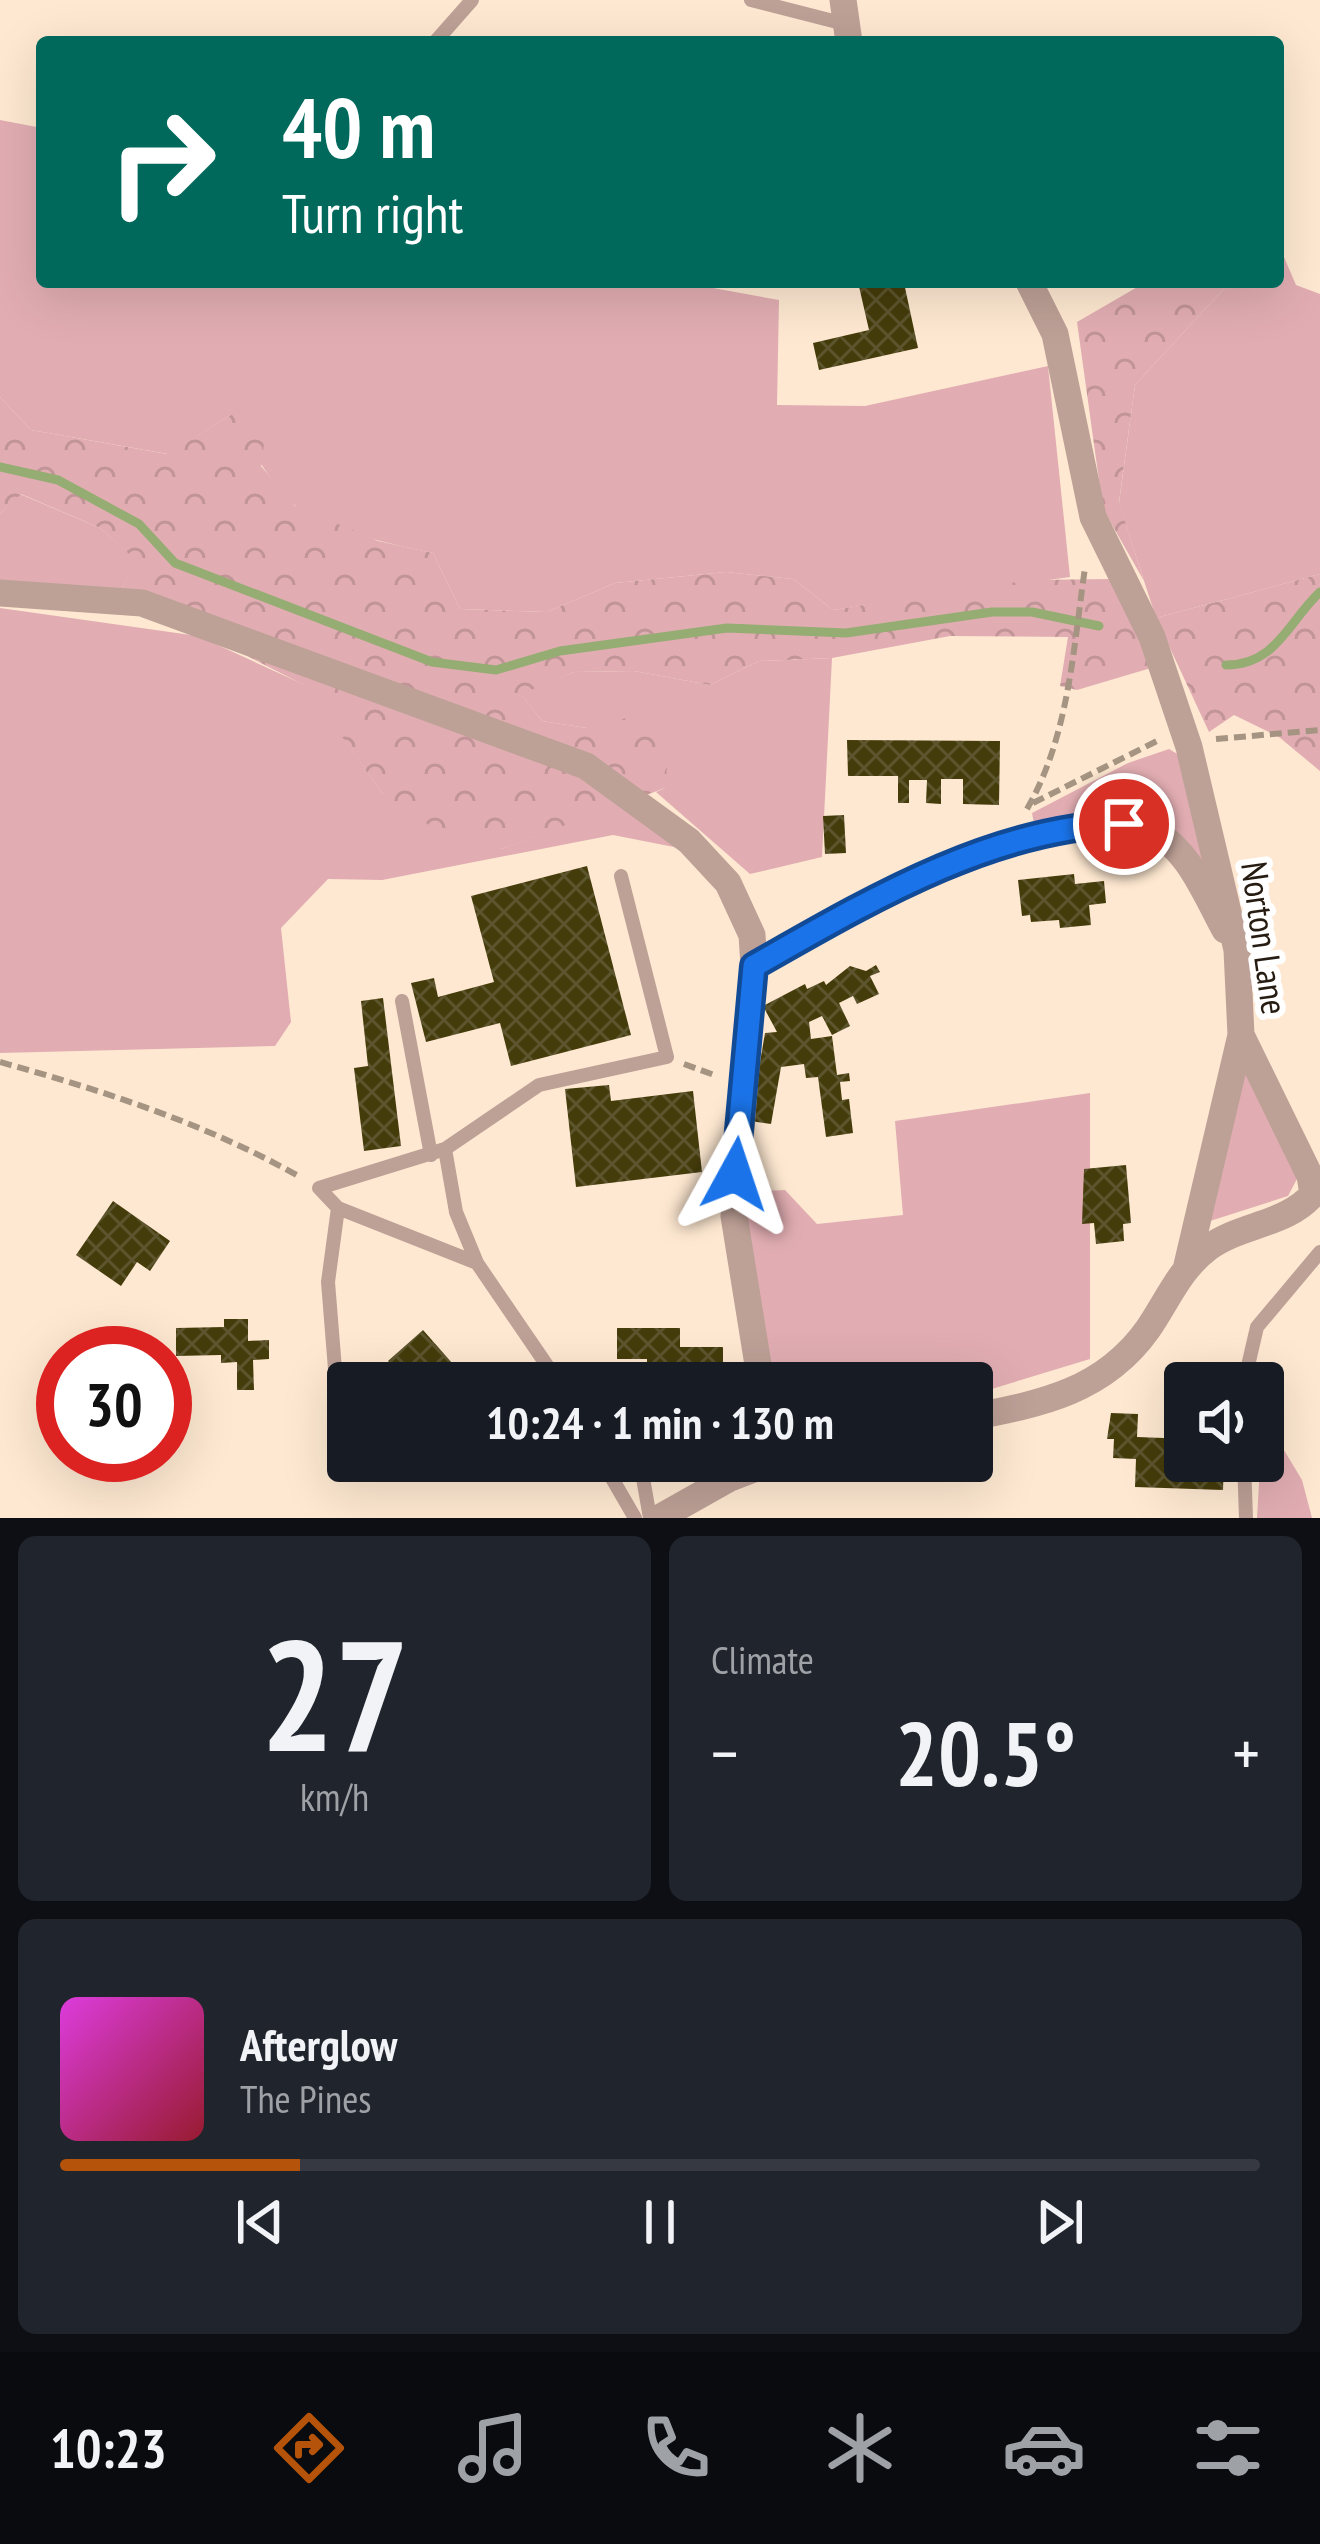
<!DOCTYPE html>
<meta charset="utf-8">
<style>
body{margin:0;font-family:"PT Sans Narrow",sans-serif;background:#20242c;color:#f1f3f6;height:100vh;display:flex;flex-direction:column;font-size:45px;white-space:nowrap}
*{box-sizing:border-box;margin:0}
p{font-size:39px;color:#9ea1a6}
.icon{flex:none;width:66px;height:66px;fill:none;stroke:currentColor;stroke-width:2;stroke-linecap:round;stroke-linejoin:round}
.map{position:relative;height:1518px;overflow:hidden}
.panel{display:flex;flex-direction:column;gap:18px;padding:18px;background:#0d0f14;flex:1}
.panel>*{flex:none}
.top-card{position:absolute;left:36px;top:36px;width:1248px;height:252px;border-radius:12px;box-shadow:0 12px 48px #0002;background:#00695c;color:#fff;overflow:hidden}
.controls{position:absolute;left:1164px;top:1362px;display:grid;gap:24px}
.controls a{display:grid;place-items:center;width:120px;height:120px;border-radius:12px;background:#171b24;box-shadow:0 12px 48px #0002;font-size:60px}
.speed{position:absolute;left:36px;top:1326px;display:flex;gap:24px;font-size:60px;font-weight:700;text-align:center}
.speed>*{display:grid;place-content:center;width:156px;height:156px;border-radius:50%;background:#171b24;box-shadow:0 12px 48px #0002;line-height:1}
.speed .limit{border:18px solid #d22;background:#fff;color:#111}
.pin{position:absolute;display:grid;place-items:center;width:102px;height:102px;color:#fff;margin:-51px;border:6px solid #fff;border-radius:50%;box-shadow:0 3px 12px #0007}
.me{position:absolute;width:132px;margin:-66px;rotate:5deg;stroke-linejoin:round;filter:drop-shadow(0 0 9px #0008)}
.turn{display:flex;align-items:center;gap:42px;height:252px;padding:0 48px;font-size:54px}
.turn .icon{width:156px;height:156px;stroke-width:2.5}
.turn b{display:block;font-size:84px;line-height:102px}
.big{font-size:90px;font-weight:800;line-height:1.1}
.panel .tile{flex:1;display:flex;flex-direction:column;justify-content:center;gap:18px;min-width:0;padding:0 42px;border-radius:18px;background:#20242c}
.panel .dial{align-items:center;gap:0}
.dial b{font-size:156px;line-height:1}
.song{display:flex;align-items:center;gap:36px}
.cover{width:144px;height:144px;border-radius:18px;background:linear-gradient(135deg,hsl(300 70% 55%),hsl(350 70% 35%))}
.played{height:12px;border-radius:6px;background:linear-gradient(90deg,#b45309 20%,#363941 20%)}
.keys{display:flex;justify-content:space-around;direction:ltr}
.heat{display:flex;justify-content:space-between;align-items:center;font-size:66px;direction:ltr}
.panel .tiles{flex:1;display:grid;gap:18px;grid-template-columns:1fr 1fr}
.tile:last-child{grid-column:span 2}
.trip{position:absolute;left:327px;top:1362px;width:666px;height:120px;border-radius:12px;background:#171b24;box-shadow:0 12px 48px #0002;font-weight:800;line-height:120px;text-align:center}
.dock{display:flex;height:192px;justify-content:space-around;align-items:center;background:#090b0e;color:#9ea1a6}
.dock .icon{width:84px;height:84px}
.dock .active{color:#b45309}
.dock b{font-size:54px;color:#f1f3f6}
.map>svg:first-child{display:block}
.green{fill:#e1adb2}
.forest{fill:url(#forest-crowns)}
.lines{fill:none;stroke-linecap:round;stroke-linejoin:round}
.stream{stroke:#95ac73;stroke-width:9}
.building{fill:url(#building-cross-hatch)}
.path{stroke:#a59482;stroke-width:6;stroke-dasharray:12 6;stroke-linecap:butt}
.lane{stroke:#bda096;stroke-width:14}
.street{stroke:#bda096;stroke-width:27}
.route-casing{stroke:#114b97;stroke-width:30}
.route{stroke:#1a73e8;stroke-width:21}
.labels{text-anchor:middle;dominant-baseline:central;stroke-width:12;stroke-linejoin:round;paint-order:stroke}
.street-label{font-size:36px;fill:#261c11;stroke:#fff}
</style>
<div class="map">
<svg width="1320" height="1518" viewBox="0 0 1320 1518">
<defs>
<pattern id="forest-crowns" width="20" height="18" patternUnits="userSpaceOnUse" patternTransform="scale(3)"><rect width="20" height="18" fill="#e1adb2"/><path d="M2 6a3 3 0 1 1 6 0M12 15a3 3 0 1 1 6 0" fill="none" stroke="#c19498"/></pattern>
<pattern id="building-cross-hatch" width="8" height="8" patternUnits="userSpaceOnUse" patternTransform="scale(3)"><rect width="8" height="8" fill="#453c0b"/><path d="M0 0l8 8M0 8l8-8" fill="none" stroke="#5d552e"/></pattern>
</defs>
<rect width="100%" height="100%" fill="#fee8d1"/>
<path class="green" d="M 0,120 L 42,128 L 42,282 L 680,282 L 779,300 L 777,405 L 865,406 L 1048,366 L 1070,577 L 833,610 L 793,579 L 726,572 L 615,583 L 547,612 L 460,609 L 433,553 C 395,545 318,529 291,502 C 266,476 249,445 231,415 L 168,454 L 31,430 L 0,397 Z
M 1278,243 L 1296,285 L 1320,294 L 1320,574 L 1156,618 L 1119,503 L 1135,385 L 1230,282 L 1278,282 Z
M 20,494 L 100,528 L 138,561 L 120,591 L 0,580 L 0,514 Z
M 0,608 L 198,636 L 307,686 L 382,793 L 501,849 L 620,804 L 679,848 L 613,835 L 382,880 L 328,879 L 281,928 L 291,1022 L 275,1046 L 0,1053 Z
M 832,658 L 822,857 L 750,874 L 656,792 L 665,788 L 587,728 L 542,721 L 520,693 L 574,672 L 634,671 L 710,685 L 759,661 Z
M 1169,749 L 1179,755 L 1220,903 L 1166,831 L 1034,824 L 1032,813 L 1128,763 Z
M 1245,1056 L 1298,1177 L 1288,1196 L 1210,1221 Z
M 1090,1093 L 1090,1359 L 972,1395 L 972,1383 L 768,1383 L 740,1192 L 785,1190 L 817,1224 L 903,1215 L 895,1121 Z
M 1263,1415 L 1302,1480 L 1312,1518 L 1257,1518 Z"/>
<path class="forest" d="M 1146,282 L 1230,282 L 1135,385 L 1119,502 L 1144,581 L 1103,509 L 1077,322 Z
M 0,397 L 31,430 L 167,454 L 231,415 L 268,414 L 261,466 L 295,506 L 378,541 L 433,553 L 460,609 L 547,612 L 615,583 L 726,572 L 793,579 L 833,610 L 1031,580 L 1112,579 L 1151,668 L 1077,690 L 1060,686 L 1068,637 L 950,636 L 832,658 L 759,661 L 710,685 L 634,671 L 574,672 L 521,694 L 542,721 L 587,728 L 642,714 L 669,746 L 665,788 L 501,849 L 445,836 L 382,793 L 306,686 L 120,591 L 137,561 L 100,528 L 21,494 L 0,514 Z
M 1320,574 L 1320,771 L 1279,737 L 1234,715 L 1209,732 L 1156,618 Z"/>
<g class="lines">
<path class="stream" d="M 0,467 L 58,480 L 139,524 L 175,563 L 432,662 L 496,670 L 560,651 L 727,628 L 846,633 L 992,612 L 1032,612 L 1099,626
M 1226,665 C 1276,665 1288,622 1320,592"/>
</g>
<path class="building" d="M 858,282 L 904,283 L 918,348 L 819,370 L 813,343 L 869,330 Z
M 847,740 L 1000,741 L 999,805 L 963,804 L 963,779 L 941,779 L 941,804 L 926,803 L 927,780 L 909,780 L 909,803 L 898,803 L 898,776 L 848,776 Z
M 844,815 L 846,853 L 825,854 L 823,816 Z
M 587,866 L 631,1035 L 511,1066 L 500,1023 L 426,1042 L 411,983 L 434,978 L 438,997 L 494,982 L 471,896 Z
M 1074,874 L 1075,884 L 1104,881 L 1106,903 L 1089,905 L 1091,925 L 1060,928 L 1059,920 L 1031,922 L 1030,915 L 1022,916 L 1018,880 Z
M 876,965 L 880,972 L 870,976 L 879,994 L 857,1004 L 853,996 L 839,1003 L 850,1026 L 832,1035 L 822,1016 L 809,1022 L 811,1039 L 832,1036 L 837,1075 L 849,1073 L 850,1081 L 840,1082 L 842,1100 L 849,1099 L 853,1133 L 826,1137 L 818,1077 L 806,1078 L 804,1064 L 781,1067 L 771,1124 L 750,1121 L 765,1033 L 777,1032 L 763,1006 L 805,984 L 807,989 L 824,981 L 826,985 L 850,966 L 866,971 Z
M 383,998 L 401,1146 L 364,1151 L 354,1068 L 368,1066 L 361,1001 Z
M 609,1085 L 611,1101 L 693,1091 L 702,1172 L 576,1187 L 565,1089 Z
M 1126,1165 L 1131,1223 L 1123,1224 L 1124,1241 L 1096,1244 L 1094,1223 L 1082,1224 L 1084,1169 Z
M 113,1201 L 170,1241 L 150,1271 L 137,1262 L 121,1286 L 76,1255 Z
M 224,1319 L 248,1319 L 248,1341 L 269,1340 L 269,1359 L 253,1360 L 254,1390 L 237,1390 L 237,1362 L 221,1363 L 221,1355 L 176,1356 L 176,1328 L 224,1327 Z
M 617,1328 L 680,1328 L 680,1347 L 723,1347 L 723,1376 L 701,1375 L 701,1383 L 647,1382 L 647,1359 L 617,1359 Z
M 423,1330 L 460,1372 L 448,1383 L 408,1383 L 388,1361 Z
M 1111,1413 L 1138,1414 L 1137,1437 L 1164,1438 L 1164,1432 L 1185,1436 L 1185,1461 L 1224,1461 L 1223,1490 L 1135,1487 L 1136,1459 L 1113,1458 L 1114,1439 L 1107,1439 Z"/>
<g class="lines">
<path class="path" d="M 1216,739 L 1320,730
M 1033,803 L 1161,739
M 1027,809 C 1069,736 1073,650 1085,568
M 0,1062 C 104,1091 207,1124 300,1177
M 684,1064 L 717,1076"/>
<path class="lane" d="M 751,0 L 845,24
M 435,42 L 472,0
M 402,1001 L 431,1155
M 445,1149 L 456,1212 L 477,1263 L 559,1383
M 338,1208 L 319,1188 L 445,1149 L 539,1085 L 667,1057 L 621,876
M 352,1383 L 335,1369 L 328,1282 L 338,1208 L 477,1263
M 1244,1383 L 1257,1327 L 1320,1252
M 602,1461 L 635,1518
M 640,1461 L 650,1518
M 1244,1461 L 1246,1518"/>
<path class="street" d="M 843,0 L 849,42
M 0,593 L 142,603 L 586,766 L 689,841 L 728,883 L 752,935 L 754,966 L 734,1216 L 761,1383
M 754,966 C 837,918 1053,796 1148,830 C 1187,844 1206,896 1225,930
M 1187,1265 L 1241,1035
M 972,1417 C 1043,1403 1104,1391 1148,1329 C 1168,1300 1179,1270 1208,1248 C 1240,1224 1287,1225 1313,1194 L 1310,1176 L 1241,1035 L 1237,950 L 1189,747 L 1152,637 L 1093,517 L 1055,334 L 1029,282
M 659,1518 L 730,1478 L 775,1461"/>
</g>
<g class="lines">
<g class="route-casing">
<path id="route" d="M 735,1174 L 754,966 C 865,903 993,826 1124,824"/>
</g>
<use href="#route" class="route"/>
</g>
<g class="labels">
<g class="street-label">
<text transform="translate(1265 938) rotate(82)">Norton Lane</text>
</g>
</g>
</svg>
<div class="controls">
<a><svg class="icon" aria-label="sound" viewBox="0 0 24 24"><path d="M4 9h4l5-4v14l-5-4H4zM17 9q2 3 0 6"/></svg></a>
</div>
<div class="speed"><div class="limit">30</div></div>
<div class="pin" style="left:1124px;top:824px;background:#d93025"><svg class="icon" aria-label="arrive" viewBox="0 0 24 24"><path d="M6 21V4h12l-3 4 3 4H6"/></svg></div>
<svg class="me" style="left:735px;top:1174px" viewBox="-20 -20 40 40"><path d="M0-17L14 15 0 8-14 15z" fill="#1a73e8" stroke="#fff" stroke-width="4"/></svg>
<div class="trip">10:24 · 1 min · 130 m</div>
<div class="top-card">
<div class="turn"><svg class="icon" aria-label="right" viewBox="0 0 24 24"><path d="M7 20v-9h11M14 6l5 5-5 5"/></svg><div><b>40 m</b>Turn right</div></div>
</div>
</div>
<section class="panel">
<div class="tiles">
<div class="tile dial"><b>27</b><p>km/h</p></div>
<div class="tile"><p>Climate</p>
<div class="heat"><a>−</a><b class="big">20.5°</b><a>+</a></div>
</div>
<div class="tile">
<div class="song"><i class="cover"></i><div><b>Afterglow</b><p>The Pines</p></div></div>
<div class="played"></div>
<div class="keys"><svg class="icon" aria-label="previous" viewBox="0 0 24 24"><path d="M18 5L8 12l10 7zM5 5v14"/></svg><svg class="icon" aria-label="pause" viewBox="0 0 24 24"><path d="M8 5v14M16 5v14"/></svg><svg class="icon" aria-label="next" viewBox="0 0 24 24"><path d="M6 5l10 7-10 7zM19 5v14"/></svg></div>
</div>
</div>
</section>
<nav class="dock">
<b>10:23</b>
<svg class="icon active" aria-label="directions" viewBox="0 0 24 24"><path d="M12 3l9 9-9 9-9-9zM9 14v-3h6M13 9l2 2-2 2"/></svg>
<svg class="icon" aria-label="music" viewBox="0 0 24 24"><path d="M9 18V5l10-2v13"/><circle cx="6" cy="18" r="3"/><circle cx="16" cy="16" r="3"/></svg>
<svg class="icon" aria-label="phone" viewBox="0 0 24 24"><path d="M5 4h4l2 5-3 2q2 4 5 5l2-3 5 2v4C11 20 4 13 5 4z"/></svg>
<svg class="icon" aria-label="climate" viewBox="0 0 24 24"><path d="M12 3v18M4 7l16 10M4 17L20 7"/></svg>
<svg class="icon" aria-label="car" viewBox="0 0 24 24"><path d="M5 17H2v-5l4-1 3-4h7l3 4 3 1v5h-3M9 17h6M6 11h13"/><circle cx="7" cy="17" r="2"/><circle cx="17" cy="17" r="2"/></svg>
<svg class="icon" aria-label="filters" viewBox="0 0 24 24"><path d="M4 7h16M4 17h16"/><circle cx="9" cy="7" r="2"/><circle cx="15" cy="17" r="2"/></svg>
</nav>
